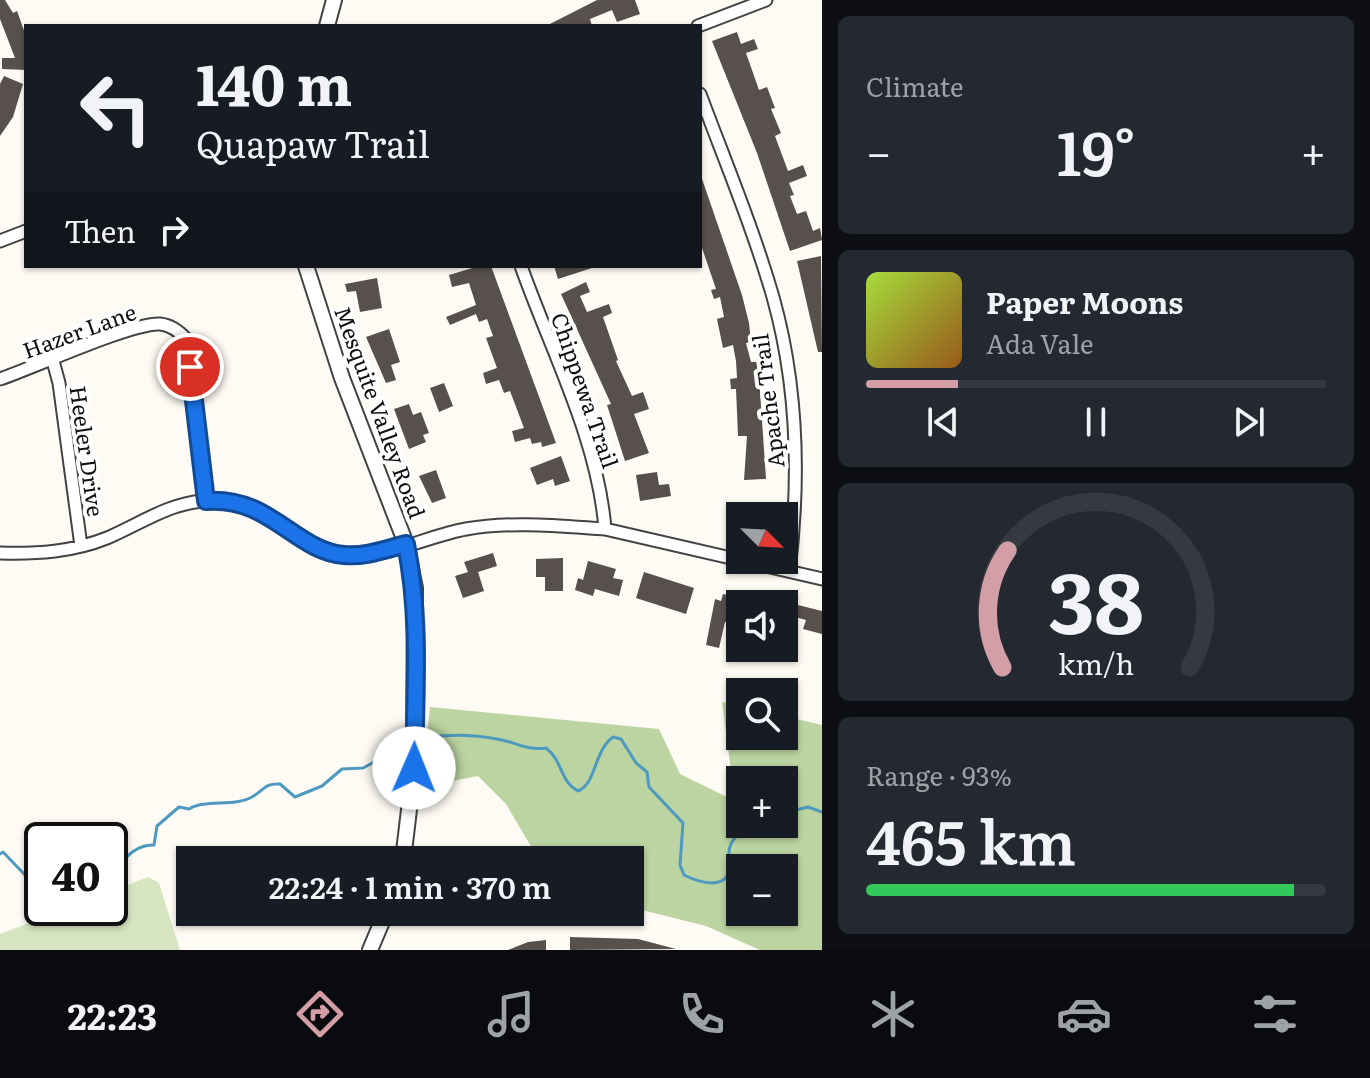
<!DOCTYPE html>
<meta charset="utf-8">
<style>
body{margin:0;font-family:Literata,serif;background:#242831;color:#f1f3f6;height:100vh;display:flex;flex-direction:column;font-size:30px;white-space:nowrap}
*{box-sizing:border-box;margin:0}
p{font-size:26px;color:#9ea1a6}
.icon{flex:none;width:44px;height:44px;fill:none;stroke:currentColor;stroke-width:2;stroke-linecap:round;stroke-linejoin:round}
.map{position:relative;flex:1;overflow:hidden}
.side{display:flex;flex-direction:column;gap:16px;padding:16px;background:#0d0f14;width:548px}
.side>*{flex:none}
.guide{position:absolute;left:24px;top:24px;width:678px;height:244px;border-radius:0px;box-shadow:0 2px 6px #0004;background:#171b24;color:#f1f3f6;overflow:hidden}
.needle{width:52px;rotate:114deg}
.tools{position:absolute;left:726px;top:502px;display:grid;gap:16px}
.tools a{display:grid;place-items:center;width:72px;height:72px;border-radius:0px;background:#171b24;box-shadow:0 2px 6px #0004;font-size:40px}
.speed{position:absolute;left:24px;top:822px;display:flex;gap:16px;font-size:40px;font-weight:700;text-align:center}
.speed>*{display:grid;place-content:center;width:104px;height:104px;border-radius:50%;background:#171b24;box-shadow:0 2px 6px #0004;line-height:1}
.speed .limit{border:4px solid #111;border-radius:12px;background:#fff;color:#111}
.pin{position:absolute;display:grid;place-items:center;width:68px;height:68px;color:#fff;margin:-34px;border:4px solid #fff;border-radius:50%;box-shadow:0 2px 8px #0007}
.me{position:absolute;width:88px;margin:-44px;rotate:1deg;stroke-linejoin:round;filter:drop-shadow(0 0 6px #0008)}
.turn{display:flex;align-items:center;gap:28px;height:168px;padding:0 40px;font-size:36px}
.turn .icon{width:104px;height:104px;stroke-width:2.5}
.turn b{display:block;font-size:56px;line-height:68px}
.then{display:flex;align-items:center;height:76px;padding:0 40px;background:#0003;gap:16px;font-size:30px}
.big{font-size:60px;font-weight:600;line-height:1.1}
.side .widget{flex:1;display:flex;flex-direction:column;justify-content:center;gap:12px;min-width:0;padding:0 28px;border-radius:12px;background:#242831}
.side .dial{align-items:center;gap:0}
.dial svg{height:208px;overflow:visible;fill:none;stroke:#363941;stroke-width:7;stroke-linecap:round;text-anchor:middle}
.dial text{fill:#f1f3f6;stroke:none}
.song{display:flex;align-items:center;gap:24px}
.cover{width:96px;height:96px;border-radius:12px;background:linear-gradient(135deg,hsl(80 70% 55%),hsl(30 70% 35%))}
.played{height:8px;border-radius:4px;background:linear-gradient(90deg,#d49ea6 20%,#363941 20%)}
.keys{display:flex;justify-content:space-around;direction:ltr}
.heat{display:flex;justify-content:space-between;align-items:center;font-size:44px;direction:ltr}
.charge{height:12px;border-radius:6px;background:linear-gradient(90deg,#34c759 93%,#363941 0)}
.trip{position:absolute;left:176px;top:846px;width:468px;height:80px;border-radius:0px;background:#171b24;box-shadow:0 2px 6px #0004;font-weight:600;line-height:80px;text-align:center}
.tabs{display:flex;height:128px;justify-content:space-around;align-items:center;background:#090b0e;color:#9ea1a6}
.tabs .icon{width:56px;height:56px}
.tabs .current{color:#d49ea6}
.tabs b{font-size:36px;color:#f1f3f6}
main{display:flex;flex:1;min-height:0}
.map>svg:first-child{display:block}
.green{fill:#d6e5c0}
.forest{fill:#bbd4a1;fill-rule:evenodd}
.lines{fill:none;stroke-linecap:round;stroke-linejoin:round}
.stream{stroke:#4d99bf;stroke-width:3}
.building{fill:#57504d}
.minor-casing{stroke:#434343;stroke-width:15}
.tertiary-casing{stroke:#434343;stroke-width:18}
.minor{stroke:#fff;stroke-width:11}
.tertiary{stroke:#fff;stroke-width:14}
.route-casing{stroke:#114b97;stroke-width:20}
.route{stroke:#1a73e8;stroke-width:14}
.labels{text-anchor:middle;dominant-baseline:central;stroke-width:8;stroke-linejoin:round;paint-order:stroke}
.street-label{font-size:22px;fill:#101010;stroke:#fff}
</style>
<main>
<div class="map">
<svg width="822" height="950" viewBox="0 0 822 950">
<rect width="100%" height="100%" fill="#fefbf4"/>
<path class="green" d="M 148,877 L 159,883 L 180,950 L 0,950 L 0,934 L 68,908 L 110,908 L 110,892 Z"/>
<path class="forest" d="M 722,702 L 740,706 L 740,736 L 784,736 L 784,716 L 822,725 L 822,950 L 760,950 L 706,926 L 630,907 L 630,860 L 539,860 L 506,804 L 478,776 L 422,787 L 430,707 L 659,729 L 680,774 L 735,801 ZM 740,780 L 784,780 L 784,824 L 740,824 ZM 740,868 L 784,868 L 784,912 L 740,912 Z
M 517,912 L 584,912 L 509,926 Z"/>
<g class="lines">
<path class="stream" d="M 421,738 C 447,734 471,734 497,739 C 516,742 527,751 546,748 C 563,761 560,782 578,791 C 597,783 593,752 613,737 L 621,739 L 636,763 L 647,772 L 649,787 L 683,823 L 680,865 L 684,875 C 698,882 727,892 731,866 C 732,862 729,858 729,854 C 728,839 745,827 758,824
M 784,813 L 808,807 L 822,812
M 0,854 L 3,852 L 26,876 L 31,871 L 31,864 L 42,857
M 110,875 C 123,861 134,844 154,845 L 157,826 L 179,807 L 189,809 C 205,799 234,807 252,797 C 264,790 265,783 280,784 L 295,797 L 322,786 L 342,769 L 363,768 L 410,743"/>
</g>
<path class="building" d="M 0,0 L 5,0 L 13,13 L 17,11 L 26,36 L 26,70 L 2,69 L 2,58 L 15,58 L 0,19 Z
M 597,0 L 635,0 L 640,14 L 617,22 L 612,10 L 590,19 L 592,26 L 546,26 Z
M 737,32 L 741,44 L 754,39 L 758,49 L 746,53 L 759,90 L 767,87 L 775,108 L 771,109 L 781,133 L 775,136 L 788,171 L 803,165 L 807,176 L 789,183 L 794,195 L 790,196 L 797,214 L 806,211 L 813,231 L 820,228 L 822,240 L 790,251 L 757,153 L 712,41 Z
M 4,76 L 23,84 L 13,117 L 0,136 L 0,84 Z
M 701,176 L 742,295 L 749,323 L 751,342 L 746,343 L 751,362 L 758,362 L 766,479 L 744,480 L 747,436 L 738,436 L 736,389 L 731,389 L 730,379 L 737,378 L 736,361 L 733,345 L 723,348 L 717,319 L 724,317 L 720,297 L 714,299 L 711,290 L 716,289 L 700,242 Z
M 821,256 L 822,352 L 818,352 L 797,261 Z
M 479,266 L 491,266 L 556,443 L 542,447 L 541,442 L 532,444 L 530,438 L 515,442 L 512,431 L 524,428 L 510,391 L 504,393 L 499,380 L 486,384 L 483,373 L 497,368 L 486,338 L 493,336 L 487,319 L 479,322 L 476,314 L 450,325 L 446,317 L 476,305 L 469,283 L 452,287 L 449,275 Z
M 554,266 L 592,266 L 592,268 L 558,279 Z
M 377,278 L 382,308 L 360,312 L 356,291 L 347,292 L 345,284 Z
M 586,282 L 590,292 L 580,296 L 587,312 L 609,304 L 612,313 L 603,317 L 618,360 L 616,361 L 632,396 L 643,392 L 649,409 L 634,414 L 649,453 L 625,461 L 607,405 L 611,404 L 561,294 Z
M 389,329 L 400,362 L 391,365 L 396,380 L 386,383 L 366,337 Z
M 444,383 L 453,406 L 439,412 L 430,388 Z
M 409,404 L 413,415 L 421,412 L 429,433 L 423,435 L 426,442 L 409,449 L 394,409 Z
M 561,456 L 570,481 L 555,486 L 553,479 L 537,485 L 530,468 Z
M 436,470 L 446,498 L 432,503 L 419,476 Z
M 657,472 L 659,485 L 669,484 L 671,496 L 640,501 L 636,475 Z
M 736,503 L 766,504 L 766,516 L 736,516 Z
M 493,553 L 497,566 L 478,572 L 484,591 L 463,598 L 455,576 L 468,572 L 464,562 Z
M 563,558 L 563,591 L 545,591 L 545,577 L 536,577 L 536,559 Z
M 588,561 L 616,569 L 613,578 L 623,580 L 619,596 L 595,589 L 593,596 L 575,590 L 578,578 L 583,580 Z
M 644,572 L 694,588 L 686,614 L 636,598 Z
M 723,594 L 740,598 L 740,625 L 725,622 L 719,648 L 706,645 L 715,599 L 721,601 Z
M 794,604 L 822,611 L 822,634 L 803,629 L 806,620 L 791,616 Z
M 570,937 L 638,939 L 676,949 L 570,950 Z
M 546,940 L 546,950 L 508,950 L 528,942 Z"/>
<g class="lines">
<g class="minor-casing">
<path id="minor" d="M 698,26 L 766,0
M 700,94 C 725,161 753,228 773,297 C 798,386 800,480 789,571
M 0,241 L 26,231
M 521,266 C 551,351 598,439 605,529
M 53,361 L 59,383 L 81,546
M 0,379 C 33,368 133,322 160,324 C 171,325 180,332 187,340 L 206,501
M 0,553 C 38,554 72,552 107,538 C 140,524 167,504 203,501 C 268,496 288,545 341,555 C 377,562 430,535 466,529 C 512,521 559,526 605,529 L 822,579"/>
</g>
<g class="tertiary-casing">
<path id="tertiary" d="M 327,26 L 334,0
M 306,266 L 342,378 L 406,544 L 415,588 L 414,768 L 403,860
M 370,950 L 386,912"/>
</g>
<use href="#minor" class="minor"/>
<use href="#tertiary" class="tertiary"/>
</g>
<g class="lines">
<g class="route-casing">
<path id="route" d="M 190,367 L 206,501 C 270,496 295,551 344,555 C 366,557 386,549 406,544 C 421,618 415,693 414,768"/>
</g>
<use href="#route" class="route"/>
</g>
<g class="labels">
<g class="street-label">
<text transform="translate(79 330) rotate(-20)">Hazer Lane</text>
<text transform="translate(586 390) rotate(71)">Chippewa Trail</text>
<text transform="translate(767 401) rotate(-97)">Apache Trail</text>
<text transform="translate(381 412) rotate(70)">Mesquite Valley Road</text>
<text transform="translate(88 451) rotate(82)">Heeler Drive</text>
</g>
</g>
</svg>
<div class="tools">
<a><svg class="needle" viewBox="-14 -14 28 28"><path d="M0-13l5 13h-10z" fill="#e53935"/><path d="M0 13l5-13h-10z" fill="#9ea1a6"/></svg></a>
<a><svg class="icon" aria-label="sound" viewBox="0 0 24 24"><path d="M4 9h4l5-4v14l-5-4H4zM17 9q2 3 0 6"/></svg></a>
<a><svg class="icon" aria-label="search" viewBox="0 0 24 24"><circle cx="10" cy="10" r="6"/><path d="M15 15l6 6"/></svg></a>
<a>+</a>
<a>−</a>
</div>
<div class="speed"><div class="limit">40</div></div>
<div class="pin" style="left:190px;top:367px;background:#d93025"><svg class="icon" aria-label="arrive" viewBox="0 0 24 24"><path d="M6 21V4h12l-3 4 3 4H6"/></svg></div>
<svg class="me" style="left:414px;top:768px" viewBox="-20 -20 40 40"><circle r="19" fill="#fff"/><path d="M0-13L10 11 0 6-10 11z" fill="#1a73e8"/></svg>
<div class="trip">22:24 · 1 min · 370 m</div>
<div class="guide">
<div class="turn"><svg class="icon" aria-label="left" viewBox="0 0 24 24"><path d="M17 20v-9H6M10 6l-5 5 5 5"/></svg><div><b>140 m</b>Quapaw Trail</div></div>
<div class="then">Then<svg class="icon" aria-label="right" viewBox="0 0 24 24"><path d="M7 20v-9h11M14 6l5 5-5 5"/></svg></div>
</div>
</div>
<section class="side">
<div class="widget"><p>Climate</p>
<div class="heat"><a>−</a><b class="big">19°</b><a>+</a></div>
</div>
<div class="widget">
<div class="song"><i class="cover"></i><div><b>Paper Moons</b><p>Ada Vale</p></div></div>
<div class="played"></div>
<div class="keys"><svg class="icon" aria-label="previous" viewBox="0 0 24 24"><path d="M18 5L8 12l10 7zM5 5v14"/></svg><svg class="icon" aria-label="pause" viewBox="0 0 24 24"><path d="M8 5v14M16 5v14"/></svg><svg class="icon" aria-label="next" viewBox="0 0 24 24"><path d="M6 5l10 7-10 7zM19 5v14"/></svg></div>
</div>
<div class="widget dial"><svg viewBox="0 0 100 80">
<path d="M14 69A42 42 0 1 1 86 69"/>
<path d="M14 69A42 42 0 0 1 16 24" stroke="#d49ea6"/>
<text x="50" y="56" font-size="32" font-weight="700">38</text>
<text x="50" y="72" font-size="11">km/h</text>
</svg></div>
<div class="widget"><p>Range · 93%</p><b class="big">465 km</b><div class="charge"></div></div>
</section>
</main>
<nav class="tabs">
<b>22:23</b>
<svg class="icon current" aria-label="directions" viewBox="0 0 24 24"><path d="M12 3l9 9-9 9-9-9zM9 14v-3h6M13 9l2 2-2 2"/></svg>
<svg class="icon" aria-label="music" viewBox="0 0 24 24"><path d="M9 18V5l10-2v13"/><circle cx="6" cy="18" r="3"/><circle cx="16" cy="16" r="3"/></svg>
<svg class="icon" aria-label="phone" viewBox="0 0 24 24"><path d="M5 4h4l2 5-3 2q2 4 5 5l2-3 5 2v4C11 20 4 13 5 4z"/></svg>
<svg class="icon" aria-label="climate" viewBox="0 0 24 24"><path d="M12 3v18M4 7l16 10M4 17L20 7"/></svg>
<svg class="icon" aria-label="car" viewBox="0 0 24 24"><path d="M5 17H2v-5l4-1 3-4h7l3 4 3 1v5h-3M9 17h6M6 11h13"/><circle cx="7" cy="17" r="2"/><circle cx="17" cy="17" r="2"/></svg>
<svg class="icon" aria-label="filters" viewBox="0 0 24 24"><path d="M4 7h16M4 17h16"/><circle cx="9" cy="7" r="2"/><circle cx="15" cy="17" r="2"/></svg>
</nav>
